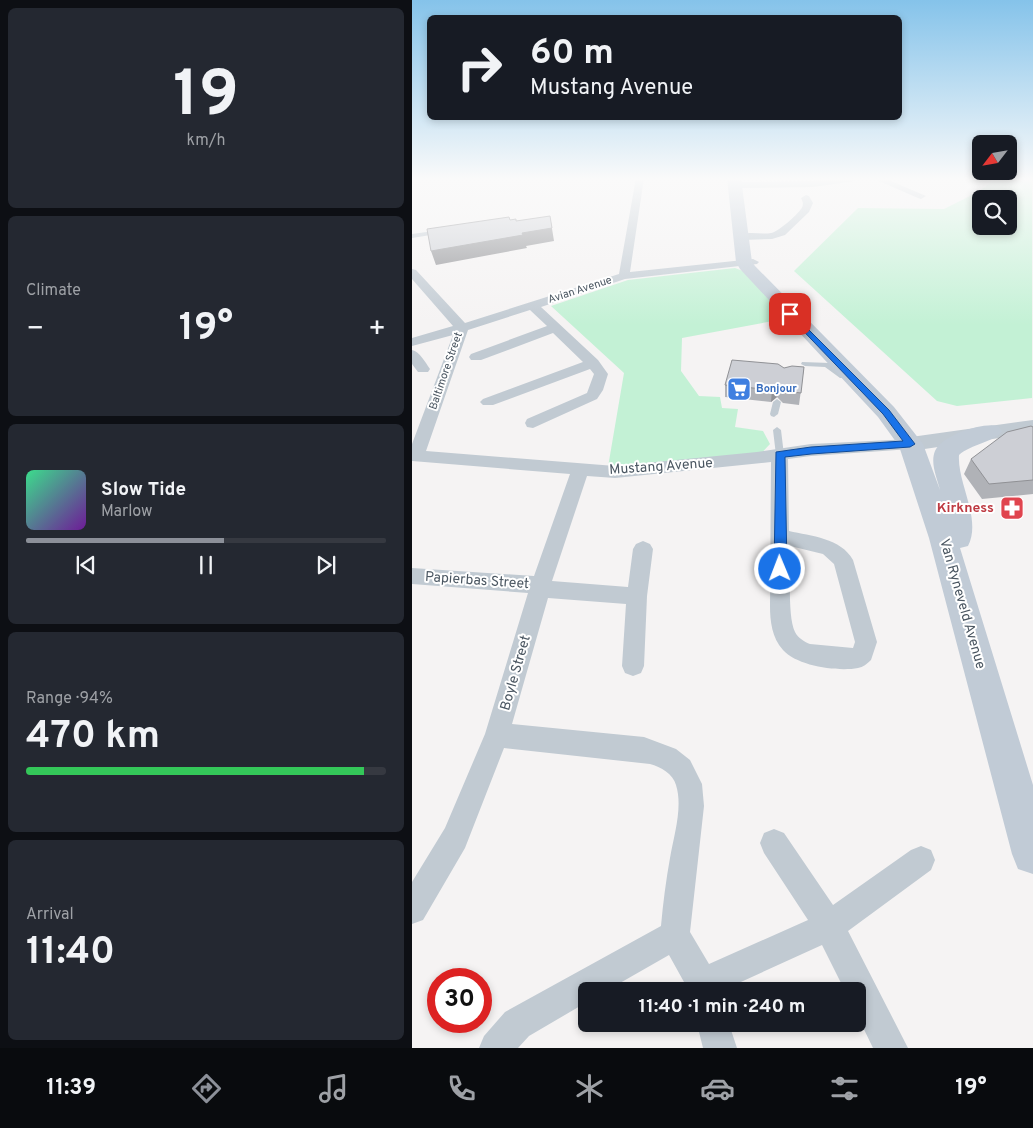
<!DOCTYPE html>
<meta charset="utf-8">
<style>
body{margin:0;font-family:Overpass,sans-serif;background:#242831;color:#f1f3f6;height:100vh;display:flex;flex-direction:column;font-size:19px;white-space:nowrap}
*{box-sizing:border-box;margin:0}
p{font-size:16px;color:#9ea1a6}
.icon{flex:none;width:28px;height:28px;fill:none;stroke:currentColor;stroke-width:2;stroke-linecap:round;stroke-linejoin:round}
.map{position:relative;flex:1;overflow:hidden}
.sheet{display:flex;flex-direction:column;gap:8px;padding:8px;background:#0d0f14;width:412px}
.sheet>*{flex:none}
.hud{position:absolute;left:15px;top:15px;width:475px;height:105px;border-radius:8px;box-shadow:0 2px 8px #0003;background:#171b24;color:#f1f3f6;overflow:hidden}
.needle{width:32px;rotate:239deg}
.tools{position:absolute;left:560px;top:135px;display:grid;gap:10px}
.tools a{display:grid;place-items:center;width:45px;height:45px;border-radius:8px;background:#171b24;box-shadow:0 2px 8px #0003;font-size:25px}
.speed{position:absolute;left:15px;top:968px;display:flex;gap:10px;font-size:25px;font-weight:700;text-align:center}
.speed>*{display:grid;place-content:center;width:65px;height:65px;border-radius:50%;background:#171b24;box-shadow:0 2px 8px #0003;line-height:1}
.speed .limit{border:8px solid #d22;background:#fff;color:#111}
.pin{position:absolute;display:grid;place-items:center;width:42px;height:42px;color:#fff;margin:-21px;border-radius:10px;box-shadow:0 2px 8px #0006}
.me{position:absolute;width:55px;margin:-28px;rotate:359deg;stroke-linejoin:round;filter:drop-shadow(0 0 4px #0008)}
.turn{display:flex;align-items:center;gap:18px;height:105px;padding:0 20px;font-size:22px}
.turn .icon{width:65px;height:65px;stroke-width:2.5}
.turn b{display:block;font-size:35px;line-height:42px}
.big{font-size:38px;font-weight:700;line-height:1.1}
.sheet .card{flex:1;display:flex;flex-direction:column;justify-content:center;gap:8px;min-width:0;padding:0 18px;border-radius:8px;background:#242831}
.sheet .dial{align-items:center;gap:0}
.dial b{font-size:65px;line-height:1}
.song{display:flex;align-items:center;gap:15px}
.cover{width:60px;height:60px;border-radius:8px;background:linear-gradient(135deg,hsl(150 70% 55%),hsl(280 70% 35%))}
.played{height:5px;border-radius:2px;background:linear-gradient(90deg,#8c9099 55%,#363941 55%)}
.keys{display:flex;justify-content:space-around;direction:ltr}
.heat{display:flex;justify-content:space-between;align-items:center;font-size:28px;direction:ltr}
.charge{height:8px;border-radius:4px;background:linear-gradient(90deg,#34c759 94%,#363941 0)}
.trip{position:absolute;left:166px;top:982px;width:288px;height:50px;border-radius:8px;background:#171b24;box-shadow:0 2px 8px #0003;font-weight:700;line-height:50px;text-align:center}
.dock{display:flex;height:80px;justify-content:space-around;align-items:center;background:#090b0e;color:#9ea1a6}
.dock .icon{width:35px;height:35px}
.dock .on{color:#8c9099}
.dock b{font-size:22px;color:#f1f3f6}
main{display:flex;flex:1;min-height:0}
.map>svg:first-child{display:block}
.green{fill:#c3f1d5;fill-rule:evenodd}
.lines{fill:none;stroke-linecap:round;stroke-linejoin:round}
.service{fill:#c1cad2;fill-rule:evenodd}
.minor{fill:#c1cad2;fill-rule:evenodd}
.tertiary{fill:#c1cad2;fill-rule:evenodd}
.secondary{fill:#c1cbd6;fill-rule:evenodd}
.wall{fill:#b0b2b7}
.shaded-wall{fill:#909195}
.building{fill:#cdcfd5;stroke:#909195}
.route{fill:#1a73e8;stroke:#114b97}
.labels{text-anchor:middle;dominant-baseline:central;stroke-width:4;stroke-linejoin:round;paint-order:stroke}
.far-street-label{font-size:11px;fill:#4a5661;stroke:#fff}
.far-shop-label{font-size:11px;font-weight:bold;fill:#366cbe;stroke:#fff;text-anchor:start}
.street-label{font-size:14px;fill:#4a5661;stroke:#fff}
.health-label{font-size:14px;font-weight:bold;fill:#be3a42;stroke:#fff;text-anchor:end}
</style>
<main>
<section class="sheet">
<div class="card dial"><b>19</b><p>km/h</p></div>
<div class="card"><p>Climate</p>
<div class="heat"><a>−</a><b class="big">19°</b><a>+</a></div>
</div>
<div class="card">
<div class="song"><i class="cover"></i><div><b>Slow Tide</b><p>Marlow</p></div></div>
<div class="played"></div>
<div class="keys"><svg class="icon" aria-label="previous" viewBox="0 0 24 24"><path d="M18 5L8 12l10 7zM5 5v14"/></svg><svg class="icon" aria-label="pause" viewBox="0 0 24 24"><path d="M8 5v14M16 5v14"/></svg><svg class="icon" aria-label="next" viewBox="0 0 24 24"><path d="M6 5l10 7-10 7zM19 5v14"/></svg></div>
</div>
<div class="card"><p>Range · 94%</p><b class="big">470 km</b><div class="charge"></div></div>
<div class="card"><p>Arrival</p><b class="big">11:40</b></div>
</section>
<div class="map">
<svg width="621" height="1048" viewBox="0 0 621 1048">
<rect width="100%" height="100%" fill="#f5f3f3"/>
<path class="green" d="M 585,178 L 620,178 L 620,398 L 545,406 L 525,401 L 382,271 L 446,208 L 532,209 L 566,192 ZM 569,199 L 596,199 L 596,226 L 569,226 Z
M 323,268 L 339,274 L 377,318 L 270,338 L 269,371 L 287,396 L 308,397 L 310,408 L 326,409 L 323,427 L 351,431 L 358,444 L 345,458 L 196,467 L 212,373 L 139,306 L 216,280 Z"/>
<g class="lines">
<path class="service" d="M 29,230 L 32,232 L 31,233 L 0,238 L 0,234 Z
M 390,362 L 418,363 L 435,376 L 431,378 L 428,378 L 413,367 L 393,366 L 389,364 Z
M 365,399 L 369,402 L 366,414 L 362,417 L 359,416 L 358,414 L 361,402 Z
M 365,427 L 369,430 L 372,455 L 368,458 L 364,455 L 361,430 Z"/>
<path class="minor" d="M 224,178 L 232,178 L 218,272 L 341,259 L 347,262 L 345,264 L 213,279 L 129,307 L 186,360 L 196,374 L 191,390 L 185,399 L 121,428 L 115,427 L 113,423 L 115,419 L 175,393 L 182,374 L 178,369 L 81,405 L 71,405 L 68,402 L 71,399 L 171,362 L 141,333 L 69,360 L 59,360 L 57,357 L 59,354 L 135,326 L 118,310 L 56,330 L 14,451 L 203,466 L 345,452 L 399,444 L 499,439 L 505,440 L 507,444 L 505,448 L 499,449 L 399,456 L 376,459 L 377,531 C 399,536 429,538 441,560 L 465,642 L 459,660 C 455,664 451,667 446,668 C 426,672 385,666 371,650 C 360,638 358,621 358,606 L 359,462 L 203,478 L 175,476 L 140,581 L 216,587 L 221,549 L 224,544 L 231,541 L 238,544 L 241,549 L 235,596 L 232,666 L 229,673 L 221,676 L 213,673 L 210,666 L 214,604 L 136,598 L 100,724 L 232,737 L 264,749 L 278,760 L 290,784 L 292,806 L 278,932 L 297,964 L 396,920 L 352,853 L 348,843 L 352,833 L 362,829 L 372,833 L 421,905 L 499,850 L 509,846 L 519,850 L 523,860 L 519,870 L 436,931 L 496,1048 L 461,1048 L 445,1015 L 445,991 L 433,991 L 410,945 L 309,991 L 277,991 L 257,955 L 194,991 L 175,991 L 175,1002 L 117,1036 L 106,1048 L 67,1048 L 72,1036 L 93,1012 L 249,926 C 251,903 254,880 258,858 C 262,835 271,807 264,785 C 261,774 249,767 238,764 L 92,748 L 53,848 L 11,920 L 0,924 L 0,882 L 33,828 L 73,734 L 116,593 L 0,584 L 0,568 L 122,576 L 158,474 L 0,461 L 0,444 L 41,335 L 0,346 L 0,338 L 41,326 L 0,279 L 0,269 L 4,270 L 53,323 L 207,274 ZM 378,546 L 411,554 L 422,564 L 443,642 L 441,648 L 398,644 C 393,642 386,638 383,632 C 375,616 379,566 378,546 Z
M 423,178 L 447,178 L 443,181 L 401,187 L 323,188 L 318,185 L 323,182 L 401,181 Z
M 460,178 L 472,178 L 514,196 L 509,199 L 506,198 Z
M 394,195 L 397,196 L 401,203 L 397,212 L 373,235 L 360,239 L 330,240 L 325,237 C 332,230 349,235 359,233 C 366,232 385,215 389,209 C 392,205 391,202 389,198 Z
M 0,350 C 8,352 13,362 18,369 L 16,372 L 6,372 L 0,364 Z
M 285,1024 L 317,1024 L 325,1048 L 291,1048 Z"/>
<path class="tertiary" d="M 621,420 L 621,433 L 499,451 L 492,449 L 489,444 L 492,439 L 499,437 Z"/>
<path class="secondary" d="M 315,178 L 329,178 L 340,262 L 343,266 L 482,407 L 511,444 L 528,490 C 525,478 518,463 523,451 C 530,435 571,422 586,426 L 590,431 C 583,442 559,444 547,455 C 545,483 570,519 556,546 L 548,548 L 621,785 L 621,874 L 606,869 L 600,854 L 517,538 L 487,446 L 466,417 L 328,269 L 324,262 Z"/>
</g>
<path class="wall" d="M 392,367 L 387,405 L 371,403 L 365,397 L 359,402 L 313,397 L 313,385 L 372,368 Z
M 621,427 L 621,494 L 570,499 L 552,474 L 559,459 Z"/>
<path class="shaded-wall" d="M 138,216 L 142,241 L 114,246 L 115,248 L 24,265 L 19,251 Z
M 366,385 L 365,397 L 359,402 L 360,390 Z"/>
<path class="building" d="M 138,216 L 140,228 L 110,233 L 111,235 L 19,251 L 15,229 L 97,217 L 98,220 L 104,219 L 104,221 Z
M 320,360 L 366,364 L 372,368 L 380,366 L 392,367 L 389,393 L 372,391 L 366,385 L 360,390 L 313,385 Z
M 619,426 L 621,427 L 621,480 L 577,484 L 559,459 L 595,432 Z"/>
<linearGradient id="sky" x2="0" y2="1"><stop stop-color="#85c3ea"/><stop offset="0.55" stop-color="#fafafa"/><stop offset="1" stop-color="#fafafa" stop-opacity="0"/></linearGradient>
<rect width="621" height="325" fill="url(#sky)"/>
<path class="route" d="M 378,311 L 477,410 L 503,444 L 498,447 L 399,454 L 373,457 L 375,569 L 373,572 L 364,572 L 362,569 L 364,452 L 399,447 L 491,441 L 471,414 L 376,315 L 374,314 Z"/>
<defs>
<g id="supermarket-square" transform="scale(1.25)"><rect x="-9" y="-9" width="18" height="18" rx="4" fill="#3f7fe0" stroke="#fff"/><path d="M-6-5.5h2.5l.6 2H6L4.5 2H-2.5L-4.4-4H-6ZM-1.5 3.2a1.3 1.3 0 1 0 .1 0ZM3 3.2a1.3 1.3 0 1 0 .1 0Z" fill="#fff"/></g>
<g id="pharmacy-square" transform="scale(1.25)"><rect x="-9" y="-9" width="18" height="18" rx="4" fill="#e0444e" stroke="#fff"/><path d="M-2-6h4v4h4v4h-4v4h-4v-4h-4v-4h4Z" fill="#fff"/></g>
</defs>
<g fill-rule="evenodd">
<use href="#supermarket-square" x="327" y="389"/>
<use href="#pharmacy-square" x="600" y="508"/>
</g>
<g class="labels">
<g class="far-street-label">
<text transform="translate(168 290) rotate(-18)">Avian Avenue</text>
<text transform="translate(34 371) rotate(-71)">Baltimore Street</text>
</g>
<g class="far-shop-label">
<text x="344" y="389">Bonjour</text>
</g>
<g class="street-label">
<text transform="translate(249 467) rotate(-4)">Mustang Avenue</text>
<text transform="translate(65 581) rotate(4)">Papierbas Street</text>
<text transform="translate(550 604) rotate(74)">Van Ryneveld Avenue</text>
<text transform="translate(104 673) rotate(-74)">Boyle Street</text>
</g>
<g class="health-label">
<text x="582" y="508">Kirkness</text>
</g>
</g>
</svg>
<div class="tools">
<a><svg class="needle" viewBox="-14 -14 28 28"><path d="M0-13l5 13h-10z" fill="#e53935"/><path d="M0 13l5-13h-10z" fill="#9ea1a6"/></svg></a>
<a><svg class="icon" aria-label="search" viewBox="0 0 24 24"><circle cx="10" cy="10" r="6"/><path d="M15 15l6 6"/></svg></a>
</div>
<div class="speed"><div class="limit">30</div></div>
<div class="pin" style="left:378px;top:314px;background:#d93025"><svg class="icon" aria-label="arrive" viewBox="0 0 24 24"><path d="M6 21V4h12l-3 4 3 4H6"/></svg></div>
<svg class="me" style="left:368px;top:569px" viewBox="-20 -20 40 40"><circle r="17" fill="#1a73e8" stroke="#fff" stroke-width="3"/><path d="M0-11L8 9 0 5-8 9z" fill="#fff"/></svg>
<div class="trip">11:40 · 1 min · 240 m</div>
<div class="hud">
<div class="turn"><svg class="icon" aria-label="right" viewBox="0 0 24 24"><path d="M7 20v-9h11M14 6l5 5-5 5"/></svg><div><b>60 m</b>Mustang Avenue</div></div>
</div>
</div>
</main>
<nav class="dock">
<b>11:39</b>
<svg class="icon on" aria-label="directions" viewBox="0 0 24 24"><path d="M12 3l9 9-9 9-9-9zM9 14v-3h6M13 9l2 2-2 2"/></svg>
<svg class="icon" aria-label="music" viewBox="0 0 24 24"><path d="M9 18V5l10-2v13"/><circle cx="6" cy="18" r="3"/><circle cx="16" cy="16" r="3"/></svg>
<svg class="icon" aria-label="phone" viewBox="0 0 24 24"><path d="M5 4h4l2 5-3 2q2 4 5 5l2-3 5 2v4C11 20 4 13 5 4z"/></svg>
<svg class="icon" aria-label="climate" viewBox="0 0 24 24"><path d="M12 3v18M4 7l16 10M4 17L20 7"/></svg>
<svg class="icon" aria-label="car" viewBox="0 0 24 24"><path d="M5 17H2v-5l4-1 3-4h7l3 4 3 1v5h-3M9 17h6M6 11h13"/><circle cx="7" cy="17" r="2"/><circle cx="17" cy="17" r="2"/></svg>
<svg class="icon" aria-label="filters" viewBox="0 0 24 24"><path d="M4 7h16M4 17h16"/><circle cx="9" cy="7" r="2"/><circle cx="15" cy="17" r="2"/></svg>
<b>19°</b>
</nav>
